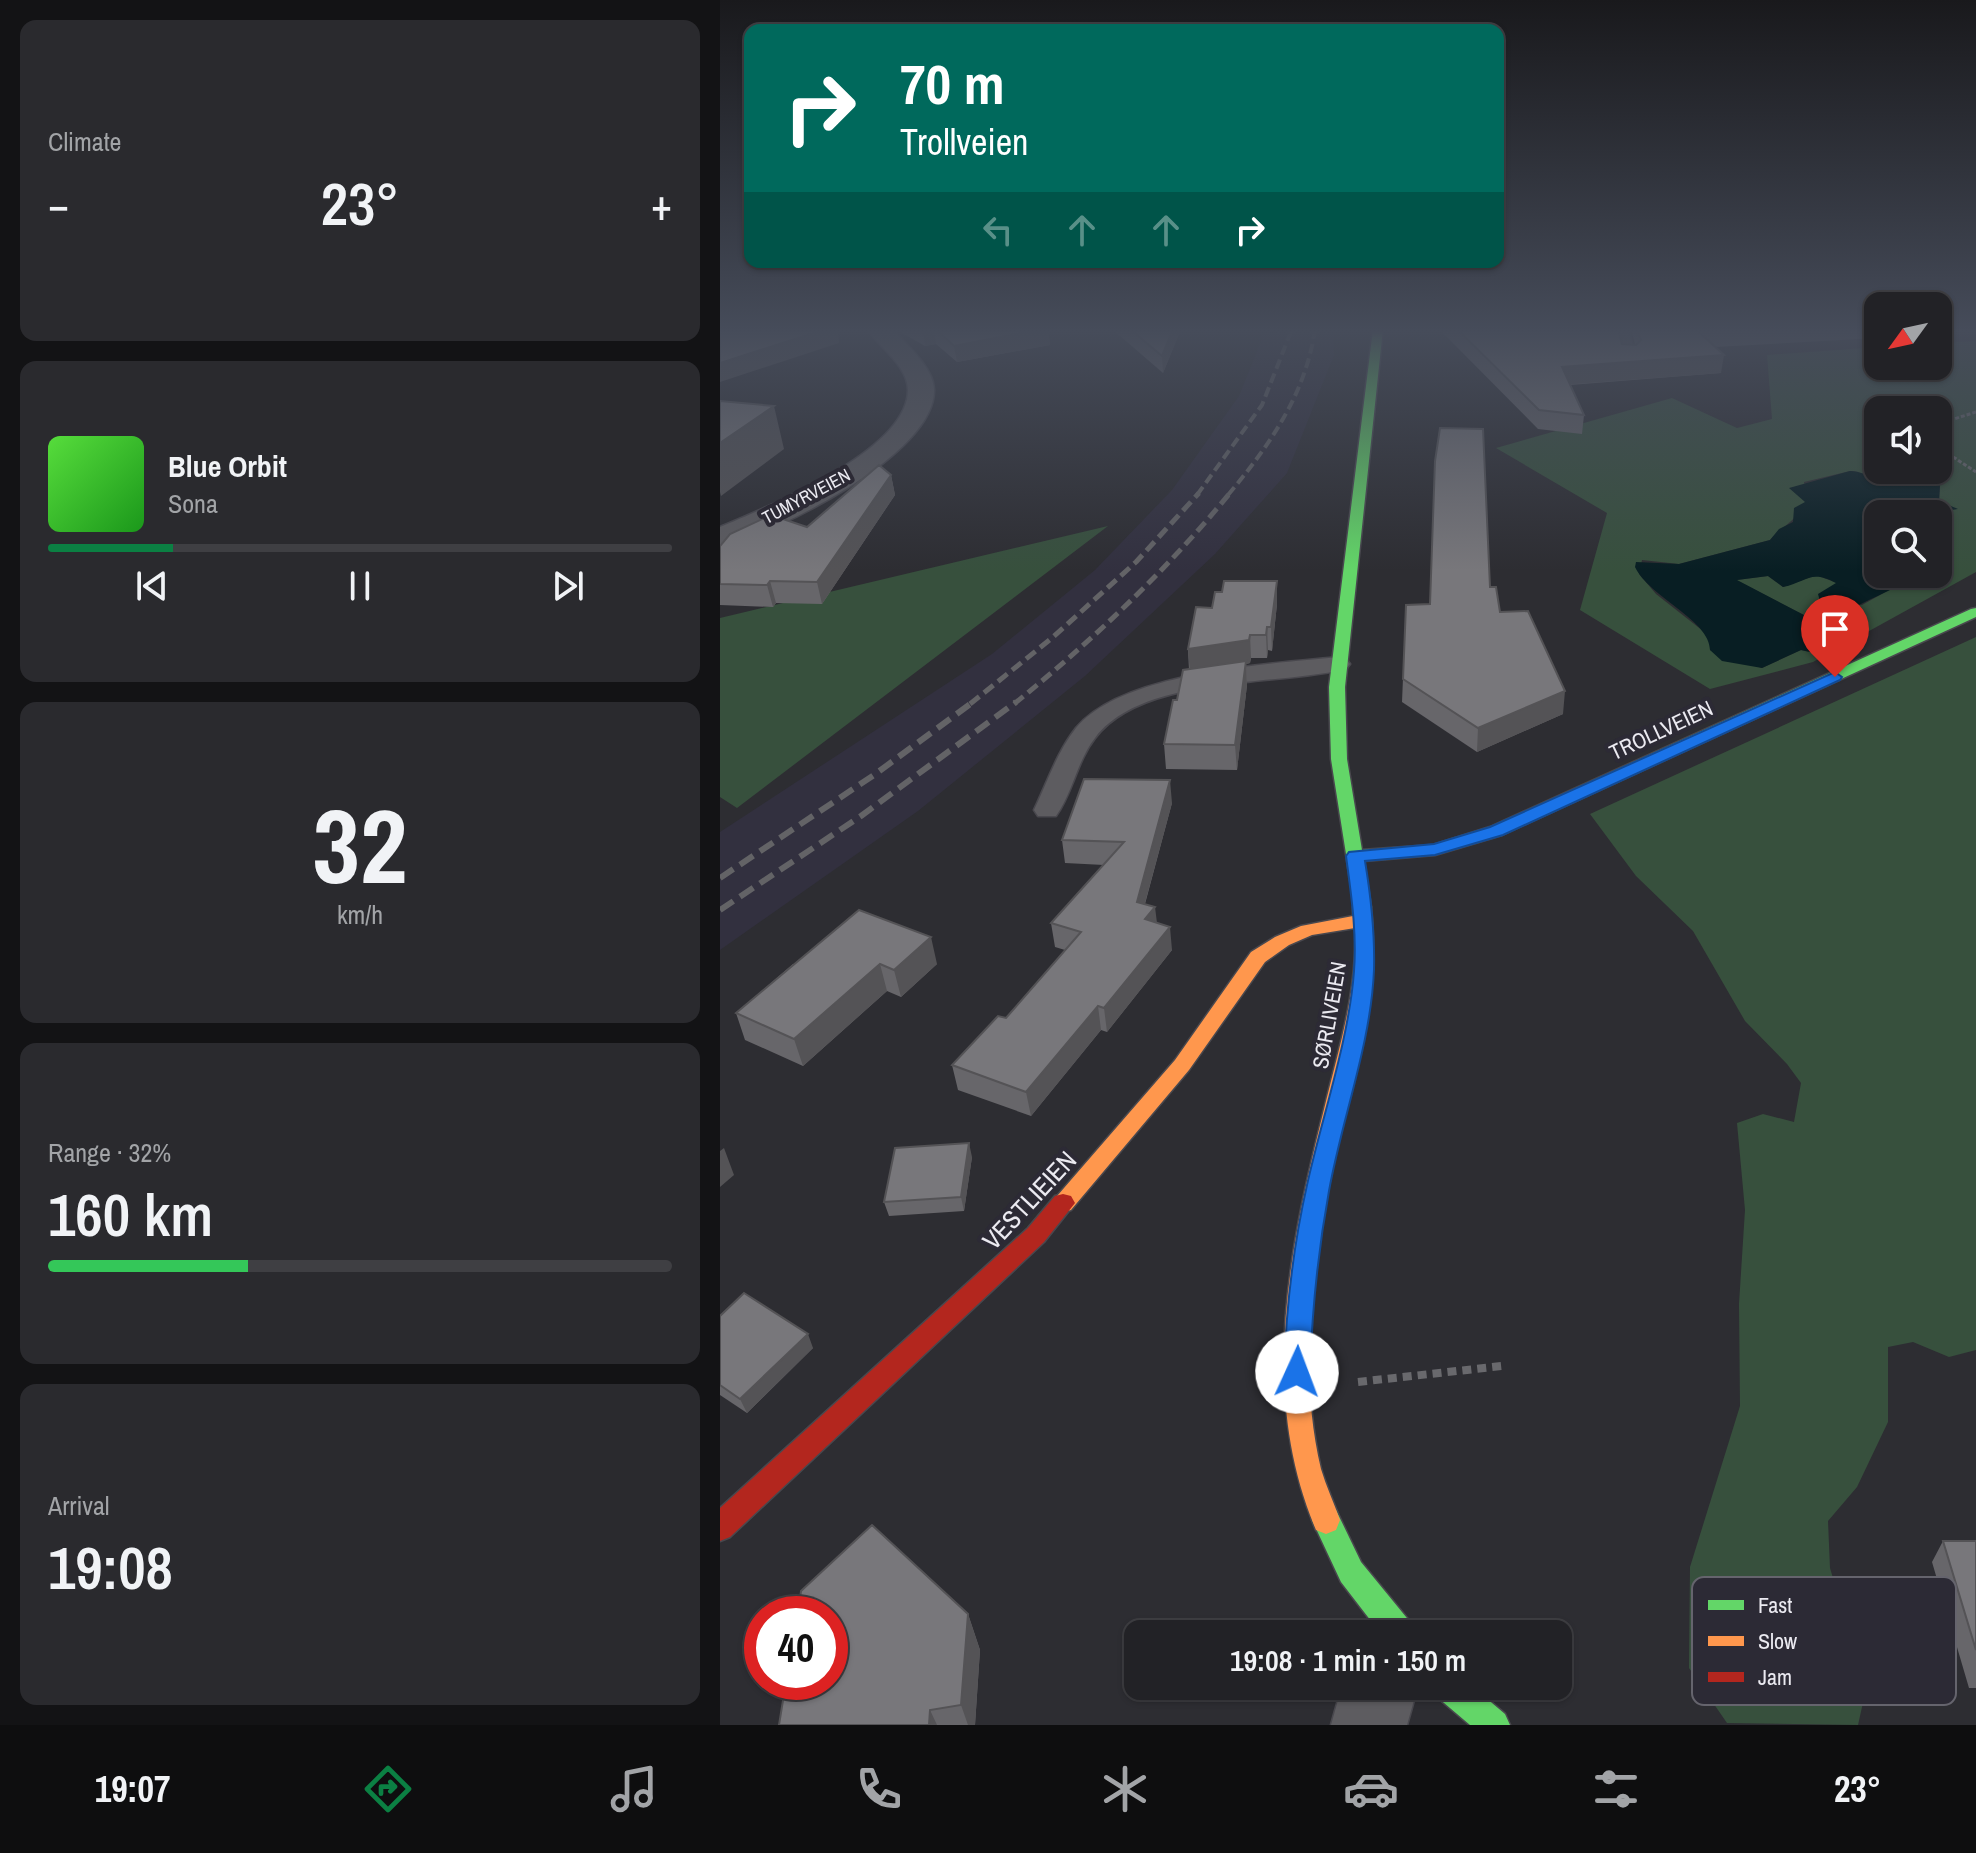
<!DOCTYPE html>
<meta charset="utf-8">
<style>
body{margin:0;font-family:"Archivo Narrow",sans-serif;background:#2a2a2e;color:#f1f3f6;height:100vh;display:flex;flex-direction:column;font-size:30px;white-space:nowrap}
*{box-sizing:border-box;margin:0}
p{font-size:26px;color:#a2a4a7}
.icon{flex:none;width:44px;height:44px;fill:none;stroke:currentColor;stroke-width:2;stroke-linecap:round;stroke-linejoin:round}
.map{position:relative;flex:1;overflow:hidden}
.panel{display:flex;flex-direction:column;gap:20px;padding:20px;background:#131315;width:720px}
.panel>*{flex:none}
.hud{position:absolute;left:24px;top:24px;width:760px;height:244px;border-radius:16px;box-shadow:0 2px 6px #0004,0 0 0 2px #3f3f43;background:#00695c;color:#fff;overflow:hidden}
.needle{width:52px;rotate:237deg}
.fabs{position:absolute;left:1144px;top:292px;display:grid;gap:16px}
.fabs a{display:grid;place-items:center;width:88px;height:88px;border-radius:16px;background:#222226;box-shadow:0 2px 6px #0004,0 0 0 2px #3f3f43;font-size:40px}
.speed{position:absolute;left:24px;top:1596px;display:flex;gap:16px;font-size:40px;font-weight:700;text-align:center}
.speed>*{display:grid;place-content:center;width:104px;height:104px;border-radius:50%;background:#222226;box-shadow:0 2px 6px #0004,0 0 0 2px #3f3f43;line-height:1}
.speed .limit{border:12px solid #d22;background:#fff;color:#111}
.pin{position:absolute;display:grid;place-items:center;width:68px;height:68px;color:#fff;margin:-82px -34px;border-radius:50% 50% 50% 0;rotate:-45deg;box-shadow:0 0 8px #0007}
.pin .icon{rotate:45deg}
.me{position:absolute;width:88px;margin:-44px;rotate:2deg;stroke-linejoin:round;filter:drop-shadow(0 0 6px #0008)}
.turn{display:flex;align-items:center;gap:28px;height:168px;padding:0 24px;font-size:36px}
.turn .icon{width:104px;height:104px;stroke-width:2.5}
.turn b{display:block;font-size:56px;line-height:68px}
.lanes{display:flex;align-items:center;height:76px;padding:0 24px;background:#0003;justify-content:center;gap:40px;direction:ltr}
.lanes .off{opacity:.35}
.big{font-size:60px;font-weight:600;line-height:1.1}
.panel .widget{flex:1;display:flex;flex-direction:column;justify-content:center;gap:12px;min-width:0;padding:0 28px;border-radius:16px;background:#2a2a2e}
.panel .dial{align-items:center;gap:0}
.dial b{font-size:104px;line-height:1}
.song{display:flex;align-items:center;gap:24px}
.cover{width:96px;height:96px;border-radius:12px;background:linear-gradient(135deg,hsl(110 70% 55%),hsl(120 70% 35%))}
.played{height:8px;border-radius:4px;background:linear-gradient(90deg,#0b8043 20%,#3f3f43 20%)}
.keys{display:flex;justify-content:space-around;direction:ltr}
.heat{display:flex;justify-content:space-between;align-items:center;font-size:44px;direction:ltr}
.charge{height:12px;border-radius:6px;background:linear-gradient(90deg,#34c759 32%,#3f3f43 0)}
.trip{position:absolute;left:404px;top:1620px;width:448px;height:80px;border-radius:16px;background:#222226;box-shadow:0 2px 6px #0004,0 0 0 2px #3f3f43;font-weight:600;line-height:80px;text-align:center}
.tab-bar{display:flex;height:128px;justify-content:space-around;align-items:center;background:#0e0e0f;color:#a2a4a7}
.tab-bar .icon{width:56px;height:56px}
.tab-bar .current{color:#0b8043}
.tab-bar b{font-size:36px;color:#f1f3f6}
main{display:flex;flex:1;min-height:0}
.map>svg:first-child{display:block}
.built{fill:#32303f}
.green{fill:#37503d;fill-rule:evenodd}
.water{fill:#081e23}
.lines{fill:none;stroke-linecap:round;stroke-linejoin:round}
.lane-casing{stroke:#49484e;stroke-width:3}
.street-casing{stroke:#49484e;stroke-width:3}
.fast-casing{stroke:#49484e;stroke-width:3}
.slow-casing{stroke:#49484e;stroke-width:3}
.jam-casing{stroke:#49484e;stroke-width:3}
.path-far1{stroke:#69696d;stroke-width:3;stroke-dasharray:4 2;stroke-linecap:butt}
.path{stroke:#69696d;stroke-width:8;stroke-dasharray:9 6;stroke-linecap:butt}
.lane{fill:#5d5c60;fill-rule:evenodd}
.street{fill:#5d5c60;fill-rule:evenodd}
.fast{fill:#63d668;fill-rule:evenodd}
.slow{fill:#ff974d;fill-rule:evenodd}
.jam{fill:#b3261e;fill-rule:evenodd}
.rail-far2{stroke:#636366;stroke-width:4;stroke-dasharray:10 5;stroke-linecap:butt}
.rail-far1{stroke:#636366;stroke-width:5;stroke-dasharray:12 6;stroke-linecap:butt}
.rail{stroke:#636366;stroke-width:6;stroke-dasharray:16 8;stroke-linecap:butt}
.wall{fill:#67666a}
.shaded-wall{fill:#545356}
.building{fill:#78777b;stroke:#545356;stroke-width:2}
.route{fill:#1a73e8;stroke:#114b97;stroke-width:2}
.labels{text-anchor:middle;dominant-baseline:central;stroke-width:8;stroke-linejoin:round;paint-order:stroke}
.far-street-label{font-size:18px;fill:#ebeaf1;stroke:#2c2a35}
.street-label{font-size:22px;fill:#ebeaf1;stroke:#2c2a35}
.near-street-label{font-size:26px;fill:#ebeaf1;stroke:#2c2a35}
.key{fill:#2c2a35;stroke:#65646d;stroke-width:2}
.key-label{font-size:22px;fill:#ebeaf1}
</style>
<main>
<section class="panel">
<div class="widget"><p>Climate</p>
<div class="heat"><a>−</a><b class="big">23°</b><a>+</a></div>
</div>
<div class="widget">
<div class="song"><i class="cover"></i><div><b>Blue Orbit</b><p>Sona</p></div></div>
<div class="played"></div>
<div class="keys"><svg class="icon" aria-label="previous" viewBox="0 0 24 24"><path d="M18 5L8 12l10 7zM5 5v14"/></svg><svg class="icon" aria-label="pause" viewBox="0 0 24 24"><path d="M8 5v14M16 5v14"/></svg><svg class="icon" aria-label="next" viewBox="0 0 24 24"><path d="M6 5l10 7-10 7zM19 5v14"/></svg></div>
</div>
<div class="widget dial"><b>32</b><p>km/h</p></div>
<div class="widget"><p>Range · 32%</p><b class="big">160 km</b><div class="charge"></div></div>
<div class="widget"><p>Arrival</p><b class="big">19:08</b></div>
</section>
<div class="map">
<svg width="1256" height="1725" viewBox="0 0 1256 1725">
<rect width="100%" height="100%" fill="#2d2d32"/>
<path class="built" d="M 546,329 L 613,329 L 614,355 L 567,473 L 495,554 L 365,676 L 198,811 L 0,950 L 0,832 L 272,654 L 375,570 L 452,490 L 519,396 Z"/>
<path class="green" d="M 1256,341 L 1256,572 L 1093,662 L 990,689 L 860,610 L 887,513 L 776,448 L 952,398 L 1017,428 L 1052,419 L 1047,355 L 1158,347 L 1158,366 L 1218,366 L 1218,343 ZM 1158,410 L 1218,410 L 1218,470 L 1158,470 ZM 1130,471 C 1140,471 1147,476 1156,477 C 1180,479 1194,477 1220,485 L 1219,501 L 1236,509 L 1230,510 L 1232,515 L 1218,514 L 1218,574 L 1172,574 L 1165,581 L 1169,590 L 1142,605 L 1128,607 L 1111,588 L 1117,583 L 1096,575 L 1063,587 L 1048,576 L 1016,580 L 1105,626 L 1109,648 L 1099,654 L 1081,650 L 1042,668 L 990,650 L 990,639 L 983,631 L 936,594 L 919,574 L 922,560 L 959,564 L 1050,540 C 1060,528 1081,517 1086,502 C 1087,498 1085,487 1084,482 Z
M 388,526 L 17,808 L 0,797 L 0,618 Z
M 1256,637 L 1256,1350 L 1229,1357 L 1193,1342 L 1168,1347 L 1168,1422 L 1137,1487 L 1108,1521 L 1110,1568 L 1146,1689 L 1138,1725 L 1007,1723 L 969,1668 L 970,1567 L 1020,1406 L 1019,1304 L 1025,1210 L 1017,1123 L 1043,1114 L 1074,1122 L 1081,1083 L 1067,1064 L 1025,1021 L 973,931 L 916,876 L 870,814 Z"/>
<path class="water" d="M 1130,471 C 1140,471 1147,476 1156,477 C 1180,479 1196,477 1220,485 L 1219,501 L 1238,509 L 1231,510 L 1233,515 L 1158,514 L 1158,574 L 1172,574 L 1165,581 L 1170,590 C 1152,599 1134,606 1120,616 L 1102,609 L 1098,594 L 1116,583 C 1090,569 1087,582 1063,587 L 1048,576 L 1017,580 L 1105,626 L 1109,649 L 1099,654 L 1081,650 L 1042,668 L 1002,661 L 990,650 C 990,620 929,597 915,567 L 916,562 L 959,564 L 1050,540 L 1059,529 L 1073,522 L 1074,508 L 1085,502 L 1069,488 Z"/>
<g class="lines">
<g class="lane-casing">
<path id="lane" d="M 893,329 L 908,329 L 916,356 L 914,359 L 902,359 Z
M 618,657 L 626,659 L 630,664 L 626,669 C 557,686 422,675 375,738 C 357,761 353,792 336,816 L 318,816 L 314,810 C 327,783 337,752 356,728 C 402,672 549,664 618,657 Z"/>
</g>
<g class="street-casing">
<path id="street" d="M 147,329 L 172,329 C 186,344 213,367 214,389 C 217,454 54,534 0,547 L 0,527 C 48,507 188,451 188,390 C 188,366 159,347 147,329 Z
M 622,1686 L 698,1686 L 687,1725 L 611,1725 Z"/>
</g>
<g class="fast-casing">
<path id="fast" d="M 653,329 L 663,329 L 625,687 L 627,759 L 642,850 L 713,845 L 770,827 L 1251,609 L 1256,608 L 1256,617 L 782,835 L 715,855 L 644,861 L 651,907 L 642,913 L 635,911 L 611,759 L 609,687 Z
M 606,1506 L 616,1510 L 641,1562 L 691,1623 L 695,1634 L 661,1634 L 621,1582 L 592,1520 L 596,1510 Z
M 713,1686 L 752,1686 L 785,1714 L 790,1725 L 750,1725 L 717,1697 Z"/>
</g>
<g class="slow-casing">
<path id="slow" d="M 642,901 L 651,907 C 659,976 641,1042 625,1110 C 599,1227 573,1349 601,1469 C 606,1486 614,1503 620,1520 L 616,1530 L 606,1534 L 596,1530 C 537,1391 571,1241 606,1101 C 620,1044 638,987 635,928 L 592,935 L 569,945 L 545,962 L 469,1070 L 351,1210 L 343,1212 L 335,1210 L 331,1203 L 455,1060 L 531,952 L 555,937 L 581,926 L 633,916 L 633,907 Z"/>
</g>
<g class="jam-casing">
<path id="jam" d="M 343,1194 L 351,1196 L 355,1203 L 324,1242 L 10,1537 L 0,1541 L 0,1508 L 308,1228 L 335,1196 Z"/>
</g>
<path class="path-far1" d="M 1218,424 L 1256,412
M 1218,447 L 1256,472"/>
<path class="path" d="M 638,1382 L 782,1366"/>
<use href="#lane" class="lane"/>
<use href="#street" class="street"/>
<use href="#fast" class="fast"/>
<use href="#slow" class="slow"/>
<use href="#jam" class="jam"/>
<path class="rail-far2" d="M 477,495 L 542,405 L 572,329
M 508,495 C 549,446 586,394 595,329"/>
<path class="rail-far1" d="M 250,704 L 332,638 L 416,562 L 479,493
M 294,704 C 373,640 445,572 510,493"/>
<path class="rail" d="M 0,878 L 154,775 L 253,702
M 0,910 L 141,816 L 296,702"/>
</g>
<path class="wall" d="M 175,329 L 328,329 L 330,345 L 237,362 L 216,344 L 205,346 Z
M 392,329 L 461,329 L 443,373 Z
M 723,329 L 898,329 L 902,344 L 915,345 L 911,329 L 1158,329 L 1158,338 L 995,347 L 1001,373 L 850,385 L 864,415 L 862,434 L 818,429 L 723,333 Z
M 1218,329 L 1226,329 L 1225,334 L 1218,334 Z
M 171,475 L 175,495 L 102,604 L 56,603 L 53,607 L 0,605 L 0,546 L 87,527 Z
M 557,581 L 557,604 L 552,651 L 548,650 L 547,658 L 531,658 L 530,663 L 526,664 L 527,685 L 517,770 L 446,769 L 444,744 L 457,700 L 469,670 L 468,649 L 492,608 L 502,592 Z
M 770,587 L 780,612 L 843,714 L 757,752 L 682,702 L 686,605 L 710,604 Z
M 452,803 L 425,904 L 452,950 L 387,1032 L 381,1030 L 311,1116 L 238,1090 L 232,1065 L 286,1018 L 345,950 L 335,947 L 331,923 L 384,865 L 345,863 L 342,840 Z
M 73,964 L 217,964 L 181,997 L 167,991 L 83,1066 L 25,1040 L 16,1013 Z
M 252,1157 L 244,1211 L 169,1216 L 164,1202 Z
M 0,1316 L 93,1348 L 27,1413 L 0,1395 Z
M 1223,1541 L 1256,1541 L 1256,1688 L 1249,1688 L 1212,1562 Z
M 248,1614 L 260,1650 L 255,1725 L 59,1725 Z"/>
<path class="shaded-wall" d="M 106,329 L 118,329 L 119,343 L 0,382 L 0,363 Z
M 214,329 L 216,344 L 205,346 L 203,330 Z
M 322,329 L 328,329 L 330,345 L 237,362 L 234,346 Z
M 453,329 L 461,329 L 443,373 L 442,356 Z
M 1004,355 L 1001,373 L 841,385 L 842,367 Z
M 54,406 L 64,449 L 1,496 L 0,492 L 0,443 Z
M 171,475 L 175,495 L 102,604 L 97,582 Z
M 50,581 L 56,603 L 53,607 L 47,585 Z
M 557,581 L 557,604 L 552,651 L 551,627 Z
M 547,627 L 548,650 L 547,658 L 546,635 Z
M 530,635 L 531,658 L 530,663 L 526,664 L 527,685 L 517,770 L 515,745 L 470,673 L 468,649 Z
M 845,691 L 843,714 L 757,752 L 758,728 Z
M 450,780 L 452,803 L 419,925 L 417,902 Z
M 435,907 L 438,931 L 425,919 Z
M 450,927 L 452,950 L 387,1032 L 384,1008 Z
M 211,937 L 217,964 L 181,997 L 174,970 Z
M 160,964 L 167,991 L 83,1066 L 74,1039 Z
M 378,1006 L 381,1030 L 311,1116 L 306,1092 Z
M 249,1143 L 252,1157 L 244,1211 L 241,1197 Z
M 4,1148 L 14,1175 L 0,1187 L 0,1151 Z
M 88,1334 L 93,1348 L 27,1413 L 20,1399 Z
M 248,1614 L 260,1650 L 255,1725 L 248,1725 L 241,1705 Z
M 210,1710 L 217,1725 L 209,1725 Z"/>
<path class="building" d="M 0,329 L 106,329 L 0,363 Z
M 216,329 L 322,329 L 234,346 Z
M 410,329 L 453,329 L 442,356 Z
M 737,329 L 898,329 L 902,344 L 916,345 L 921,340 L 917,329 L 1011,329 L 978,331 L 1004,355 L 842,367 L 864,415 L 819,410 Z
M 0,401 L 54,406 L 0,443 Z
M 720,428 L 763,429 L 770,587 L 776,587 L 780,612 L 808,611 L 845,691 L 758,728 L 683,679 L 686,605 L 710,604 L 715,461 Z
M 159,465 L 171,475 L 97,582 L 50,581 L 47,585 L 0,584 L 0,546 L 10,534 L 51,515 L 87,527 Z
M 504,581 L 557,581 L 551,627 L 547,627 L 546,635 L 530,635 L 529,640 L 468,649 L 476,607 L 492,608 L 495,592 L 502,592 Z
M 526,661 L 515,745 L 444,744 L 453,700 L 457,700 L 463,670 Z
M 364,779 L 450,780 L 417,902 L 435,907 L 425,919 L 450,927 L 384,1008 L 378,1006 L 306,1092 L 232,1065 L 278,1016 L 286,1018 L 361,932 L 331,923 L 404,842 L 342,840 Z
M 139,910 L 211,937 L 174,970 L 160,964 L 74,1039 L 16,1013 Z
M 249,1143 L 241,1197 L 164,1202 L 175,1148 Z
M 24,1293 L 88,1334 L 20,1399 L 0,1385 L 0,1316 Z
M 152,1525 L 248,1614 L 241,1705 L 210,1710 L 209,1725 L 59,1725 L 66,1682 L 110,1682 L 110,1614 L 78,1614 L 81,1591 Z
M 1223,1541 L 1256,1541 L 1256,1650 Z"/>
<linearGradient id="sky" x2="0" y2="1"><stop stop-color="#19191c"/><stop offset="0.58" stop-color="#464c5a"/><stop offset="1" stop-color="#464c5a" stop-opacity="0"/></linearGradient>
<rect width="1256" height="571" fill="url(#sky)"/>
<path class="route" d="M 1115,672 L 1122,677 L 1120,680 L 783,835 L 715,855 L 645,861 C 651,897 655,933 654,970 C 651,1044 622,1118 609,1191 C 598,1251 592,1311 590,1372 L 586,1381 L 577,1384 L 568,1381 L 564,1372 C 566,1310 573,1247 587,1185 C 602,1117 629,1040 634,971 C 637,932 631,894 626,856 L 629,852 L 714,844 L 770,827 Z"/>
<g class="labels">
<g class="far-street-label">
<text transform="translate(86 496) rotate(-28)">TUMYRVEIEN</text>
</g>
<g class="street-label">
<text transform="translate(941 730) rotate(-25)">TROLLVEIEN</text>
<text transform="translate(609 1015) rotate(-80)">SØRLIVEIEN</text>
</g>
<g class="near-street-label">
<text transform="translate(309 1200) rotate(-47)">VESTLIEIEN</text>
</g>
</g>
<rect x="972" y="1577" width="264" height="128" rx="12" class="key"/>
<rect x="988" y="1600" width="36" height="10" fill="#63d668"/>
<rect x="988" y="1636" width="36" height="10" fill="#ff974d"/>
<rect x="988" y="1672" width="36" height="10" fill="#b3261e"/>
<g class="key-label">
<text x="1038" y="1613">Fast</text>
<text x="1038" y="1649">Slow</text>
<text x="1038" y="1685">Jam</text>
</g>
</svg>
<div class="fabs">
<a><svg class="needle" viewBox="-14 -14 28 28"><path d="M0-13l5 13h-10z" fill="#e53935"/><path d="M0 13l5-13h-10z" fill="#a2a4a7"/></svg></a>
<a><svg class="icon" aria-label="sound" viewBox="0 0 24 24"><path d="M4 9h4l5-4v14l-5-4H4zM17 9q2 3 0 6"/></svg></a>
<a><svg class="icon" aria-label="search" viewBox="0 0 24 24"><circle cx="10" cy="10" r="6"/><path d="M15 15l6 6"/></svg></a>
</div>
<div class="speed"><div class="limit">40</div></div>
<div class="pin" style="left:1115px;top:677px;background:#d93025"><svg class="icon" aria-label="arrive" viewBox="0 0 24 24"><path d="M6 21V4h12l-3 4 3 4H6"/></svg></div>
<svg class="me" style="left:577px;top:1372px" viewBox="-20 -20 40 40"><circle r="19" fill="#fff"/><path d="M0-13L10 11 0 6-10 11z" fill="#1a73e8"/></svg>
<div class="trip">19:08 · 1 min · 150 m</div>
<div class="hud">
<div class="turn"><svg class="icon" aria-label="right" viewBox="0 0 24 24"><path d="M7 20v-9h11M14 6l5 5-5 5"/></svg><div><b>70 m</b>Trollveien</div></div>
<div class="lanes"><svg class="icon off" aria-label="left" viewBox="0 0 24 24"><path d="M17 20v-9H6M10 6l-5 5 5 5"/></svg><svg class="icon off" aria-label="ahead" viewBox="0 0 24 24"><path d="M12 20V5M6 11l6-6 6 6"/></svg><svg class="icon off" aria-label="ahead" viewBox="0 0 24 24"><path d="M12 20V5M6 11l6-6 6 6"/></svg><svg class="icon" aria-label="right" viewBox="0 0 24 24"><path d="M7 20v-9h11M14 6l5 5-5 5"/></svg></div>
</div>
</div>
</main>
<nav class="tab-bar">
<b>19:07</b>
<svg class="icon current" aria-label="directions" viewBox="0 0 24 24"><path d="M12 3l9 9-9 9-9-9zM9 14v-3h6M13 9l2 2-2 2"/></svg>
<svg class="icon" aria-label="music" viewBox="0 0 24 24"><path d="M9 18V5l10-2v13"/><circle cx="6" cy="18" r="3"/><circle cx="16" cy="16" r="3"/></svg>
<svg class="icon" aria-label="phone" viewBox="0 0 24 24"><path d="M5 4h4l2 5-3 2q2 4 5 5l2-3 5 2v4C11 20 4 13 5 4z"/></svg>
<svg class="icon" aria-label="climate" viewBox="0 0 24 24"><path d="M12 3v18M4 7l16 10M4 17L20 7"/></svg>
<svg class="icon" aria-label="car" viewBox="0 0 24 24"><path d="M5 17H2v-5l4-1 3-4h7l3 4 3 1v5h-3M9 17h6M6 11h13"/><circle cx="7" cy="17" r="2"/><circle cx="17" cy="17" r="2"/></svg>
<svg class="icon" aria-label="filters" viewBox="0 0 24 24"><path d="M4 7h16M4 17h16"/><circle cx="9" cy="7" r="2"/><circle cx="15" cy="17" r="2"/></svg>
<b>23°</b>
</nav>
